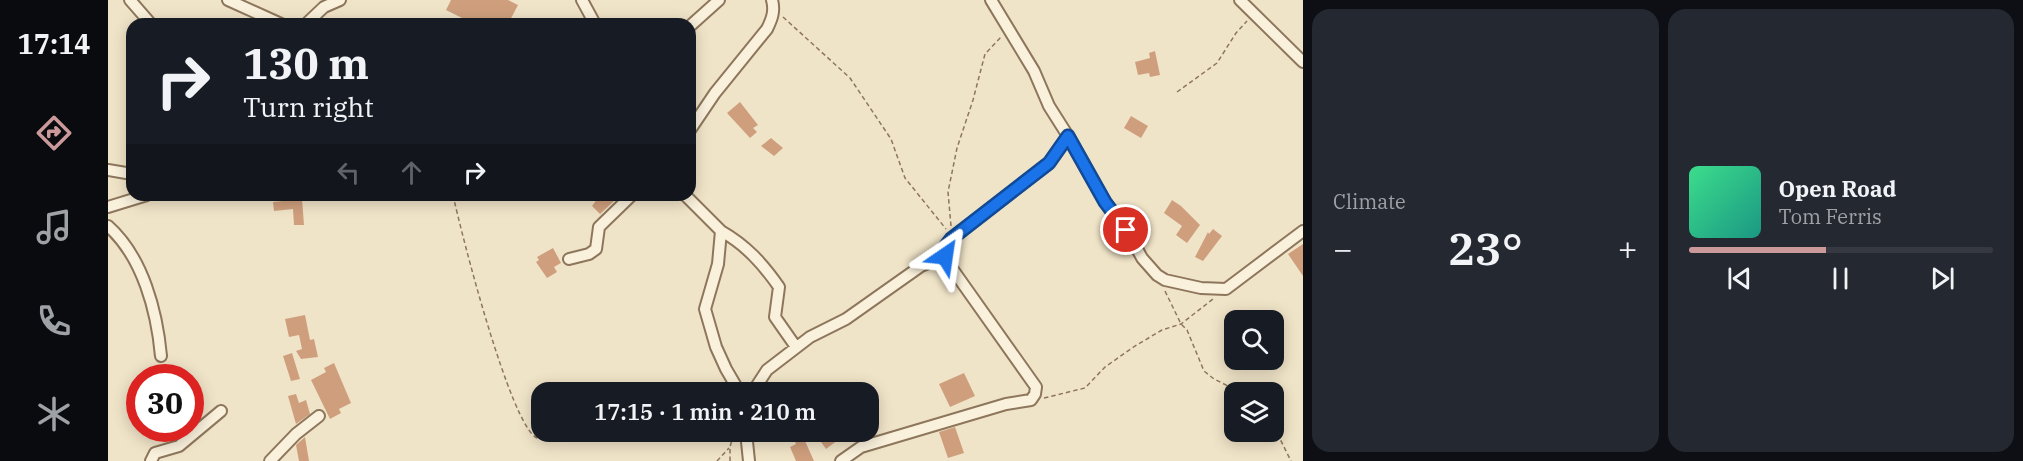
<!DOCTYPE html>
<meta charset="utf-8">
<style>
body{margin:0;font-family:"IBM Plex Serif",serif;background:#242831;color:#f1f3f6;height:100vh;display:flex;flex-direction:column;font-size:22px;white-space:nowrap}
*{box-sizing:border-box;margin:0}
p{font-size:20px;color:#9ea1a6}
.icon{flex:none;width:33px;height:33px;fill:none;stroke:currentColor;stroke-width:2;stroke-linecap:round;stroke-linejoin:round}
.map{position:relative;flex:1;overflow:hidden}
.side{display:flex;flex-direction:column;gap:9px;padding:9px;background:#0d0f14;width:720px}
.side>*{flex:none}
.top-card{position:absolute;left:18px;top:18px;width:570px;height:183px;border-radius:18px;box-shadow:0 3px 15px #0003;background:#171b24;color:#f1f3f6;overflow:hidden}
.buttons{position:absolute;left:1116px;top:310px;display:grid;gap:12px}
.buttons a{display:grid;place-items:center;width:60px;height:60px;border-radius:12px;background:#171b24;box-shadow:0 3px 15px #0003;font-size:30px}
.speed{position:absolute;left:18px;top:364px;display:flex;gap:12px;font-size:30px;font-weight:700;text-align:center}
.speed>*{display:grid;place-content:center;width:78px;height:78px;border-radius:50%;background:#171b24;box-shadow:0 3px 15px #0003;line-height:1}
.speed .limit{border:9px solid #d22;background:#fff;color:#111}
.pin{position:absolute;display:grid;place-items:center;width:51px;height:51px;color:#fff;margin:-26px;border:3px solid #fff;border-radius:50%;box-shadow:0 2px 6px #0007}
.me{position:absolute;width:66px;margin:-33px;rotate:32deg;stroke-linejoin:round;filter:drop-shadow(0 0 4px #0008)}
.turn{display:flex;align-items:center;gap:21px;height:126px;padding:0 18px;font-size:27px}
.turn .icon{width:78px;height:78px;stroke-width:2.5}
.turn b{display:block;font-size:42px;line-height:51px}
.lanes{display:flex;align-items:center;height:57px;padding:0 18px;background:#0003;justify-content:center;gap:30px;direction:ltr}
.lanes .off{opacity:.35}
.big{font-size:45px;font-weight:600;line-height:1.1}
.side .widget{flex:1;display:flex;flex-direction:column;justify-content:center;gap:9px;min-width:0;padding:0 21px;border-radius:18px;background:#242831}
.song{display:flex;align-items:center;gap:18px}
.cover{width:72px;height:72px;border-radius:9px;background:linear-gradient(135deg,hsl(150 70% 55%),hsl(170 70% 35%))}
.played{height:6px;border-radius:3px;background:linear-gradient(90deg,#cc999b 45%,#363941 45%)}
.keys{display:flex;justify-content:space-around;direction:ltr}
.heat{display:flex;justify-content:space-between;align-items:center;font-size:33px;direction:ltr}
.side .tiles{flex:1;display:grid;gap:9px;grid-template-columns:repeat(2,1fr)}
.trip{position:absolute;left:423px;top:382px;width:348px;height:60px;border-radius:18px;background:#171b24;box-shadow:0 3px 15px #0003;font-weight:600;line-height:60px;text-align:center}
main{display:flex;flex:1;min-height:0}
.dock{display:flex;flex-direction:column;width:108px;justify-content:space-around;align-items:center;background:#090b0e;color:#9ea1a6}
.dock .icon{width:42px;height:42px}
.dock .selected{color:#cc999b}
.dock b{font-size:27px;color:#f1f3f6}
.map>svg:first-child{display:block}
.building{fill:#cf9f7d}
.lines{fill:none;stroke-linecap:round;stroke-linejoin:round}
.minor-casing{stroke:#8d765c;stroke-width:14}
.path{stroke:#8d765c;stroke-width:1.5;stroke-dasharray:4.5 3;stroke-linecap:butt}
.minor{stroke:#faf1dc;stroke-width:10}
.route-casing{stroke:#114b97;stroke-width:15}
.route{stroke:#1a73e8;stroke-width:10}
</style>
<main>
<nav class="dock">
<b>17:14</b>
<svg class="icon selected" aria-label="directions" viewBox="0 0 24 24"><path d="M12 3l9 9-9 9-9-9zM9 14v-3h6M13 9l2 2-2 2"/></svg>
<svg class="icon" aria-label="music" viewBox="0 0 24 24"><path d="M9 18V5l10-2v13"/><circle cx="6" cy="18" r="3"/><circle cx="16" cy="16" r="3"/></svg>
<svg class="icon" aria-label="phone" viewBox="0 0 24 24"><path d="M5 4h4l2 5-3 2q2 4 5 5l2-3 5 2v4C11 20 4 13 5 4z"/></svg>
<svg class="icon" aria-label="climate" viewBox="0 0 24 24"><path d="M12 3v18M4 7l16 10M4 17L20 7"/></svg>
</nav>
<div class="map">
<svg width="1195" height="461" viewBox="0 0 1195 461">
<rect width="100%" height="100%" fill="#f0e4c8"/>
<path class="building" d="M 343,0 L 400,0 L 410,5 L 400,24 L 366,24 L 338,10 Z
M 1047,51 L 1052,75 L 1042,77 L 1041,73 L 1030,75 L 1027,62 L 1042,58 L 1041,53 Z
M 632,102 L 650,125 L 645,128 L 649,132 L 642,138 L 619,113 Z
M 1023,116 L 1040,126 L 1033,138 L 1016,128 Z
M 663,138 L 675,148 L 666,156 L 653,146 Z
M 492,195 L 501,195 L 506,201 L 492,214 L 484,206 Z
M 194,199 L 196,225 L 186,225 L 185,209 L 166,211 L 165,202 Z
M 1064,200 L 1073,206 L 1092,225 L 1079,243 L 1068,235 L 1074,226 L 1056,213 Z
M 1105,229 L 1114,236 L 1095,261 L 1087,257 L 1100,232 L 1101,234 Z
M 1195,244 L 1195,276 L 1180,254 Z
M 445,248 L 453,263 L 446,267 L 449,272 L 439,278 L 428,262 L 431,260 L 429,257 Z
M 197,315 L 202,340 L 206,339 L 210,357 L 193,359 L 188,351 L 194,349 L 191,335 L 181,337 L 177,319 Z
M 184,353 L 192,379 L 183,381 L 175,356 Z
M 226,363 L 243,403 L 231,409 L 233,413 L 222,419 L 203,380 L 218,372 L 216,368 Z
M 856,373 L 867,396 L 842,407 L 831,384 Z
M 188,394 L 191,403 L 198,400 L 202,414 L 188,424 L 180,396 Z
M 847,427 L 856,453 L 840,458 L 831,432 Z
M 682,432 L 693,432 L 706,461 L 688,461 L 682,447 L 688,444 Z
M 720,432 L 724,432 L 730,440 L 718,449 L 711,439 Z
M 197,437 L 201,461 L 191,461 L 188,445 Z"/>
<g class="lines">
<g class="minor-casing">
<path id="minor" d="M 22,0 L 43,24
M 120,0 L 173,24
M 474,0 L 487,24
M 1132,0 L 1195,62
M 198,24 L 216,7 L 232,0
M 582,26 L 611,0
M 582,130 L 607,93 L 659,29 C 664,19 667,11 664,0
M 960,136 L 997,202 L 1019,230 L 1034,258 L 1049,275 L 1057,280 L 1093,288 L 1118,289 L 1195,231
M 0,170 L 24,174
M 577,195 L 613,231 L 610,264 L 597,309 L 608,347 L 618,369 L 632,393
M 0,207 L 39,195
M 0,226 C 35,257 49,312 53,356
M 613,231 C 638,245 655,264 671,287 L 667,317 L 688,347
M 461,259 L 481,254 L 488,249 L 491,227 L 524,195
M 644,393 L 659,370 L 702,337 L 738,319 L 813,266 L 837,256
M 638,432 L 641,461
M 43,461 L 47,453 L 71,446 L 113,411
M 162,461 L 188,434 L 211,416
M 733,461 L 753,447 L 898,404 L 923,400 L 927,394 L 928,387 L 843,267 L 836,248 L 843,239 L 941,163 L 960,136 L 941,106 L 926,71 L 883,0"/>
</g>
<path class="path" d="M 675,17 L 742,78 L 783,139 L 797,178 L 838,229
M 1069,92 L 1109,63 L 1128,33 L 1139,21
M 345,195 C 353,232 402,425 429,438 C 442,443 458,436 470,432
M 843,226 L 840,192 L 849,148 L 865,100 L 877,54 L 894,36
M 1057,291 L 1073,324 L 1079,330 L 1096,371 L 1106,379 L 1134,393
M 936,398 L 977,388 L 997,367 L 1027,346 L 1054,330 L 1073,324 L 1105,299
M 1166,427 L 1183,461
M 609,461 L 621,448
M 622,461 L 622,447 L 626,432"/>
<use href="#minor" class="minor"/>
</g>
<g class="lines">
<g class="route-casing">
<path id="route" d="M 837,256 L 836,248 L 843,239 L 941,163 L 960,136 L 997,202 L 1018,230"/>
</g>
<use href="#route" class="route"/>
</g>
</svg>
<div class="buttons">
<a><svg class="icon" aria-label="search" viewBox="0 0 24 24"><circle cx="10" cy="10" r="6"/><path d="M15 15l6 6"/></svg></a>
<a><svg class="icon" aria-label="layers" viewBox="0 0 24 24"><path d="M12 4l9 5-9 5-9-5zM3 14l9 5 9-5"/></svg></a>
</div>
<div class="speed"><div class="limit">30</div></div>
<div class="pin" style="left:1018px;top:230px;background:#d93025"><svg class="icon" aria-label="arrive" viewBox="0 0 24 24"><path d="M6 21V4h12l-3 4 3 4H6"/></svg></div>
<svg class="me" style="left:837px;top:256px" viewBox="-20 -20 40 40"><path d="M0-17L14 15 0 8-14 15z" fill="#1a73e8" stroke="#fff" stroke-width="4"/></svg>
<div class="trip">17:15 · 1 min · 210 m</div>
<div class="top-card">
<div class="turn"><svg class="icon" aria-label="right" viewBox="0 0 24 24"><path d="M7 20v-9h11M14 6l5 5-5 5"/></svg><div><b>130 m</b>Turn right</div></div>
<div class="lanes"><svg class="icon off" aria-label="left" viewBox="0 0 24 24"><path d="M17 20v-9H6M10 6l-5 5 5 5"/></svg><svg class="icon off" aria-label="ahead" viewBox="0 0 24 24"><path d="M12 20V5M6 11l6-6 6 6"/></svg><svg class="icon" aria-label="right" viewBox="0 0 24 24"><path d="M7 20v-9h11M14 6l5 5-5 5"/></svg></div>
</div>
</div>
<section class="side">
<div class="tiles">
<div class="widget"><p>Climate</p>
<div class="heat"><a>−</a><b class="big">23°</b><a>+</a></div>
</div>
<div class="widget">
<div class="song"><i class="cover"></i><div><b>Open Road</b><p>Tom Ferris</p></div></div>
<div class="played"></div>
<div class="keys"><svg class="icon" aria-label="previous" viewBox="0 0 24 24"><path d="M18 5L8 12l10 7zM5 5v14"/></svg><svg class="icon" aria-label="pause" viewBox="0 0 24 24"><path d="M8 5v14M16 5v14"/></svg><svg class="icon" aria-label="next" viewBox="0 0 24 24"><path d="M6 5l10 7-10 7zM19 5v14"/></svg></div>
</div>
</div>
</section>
</main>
